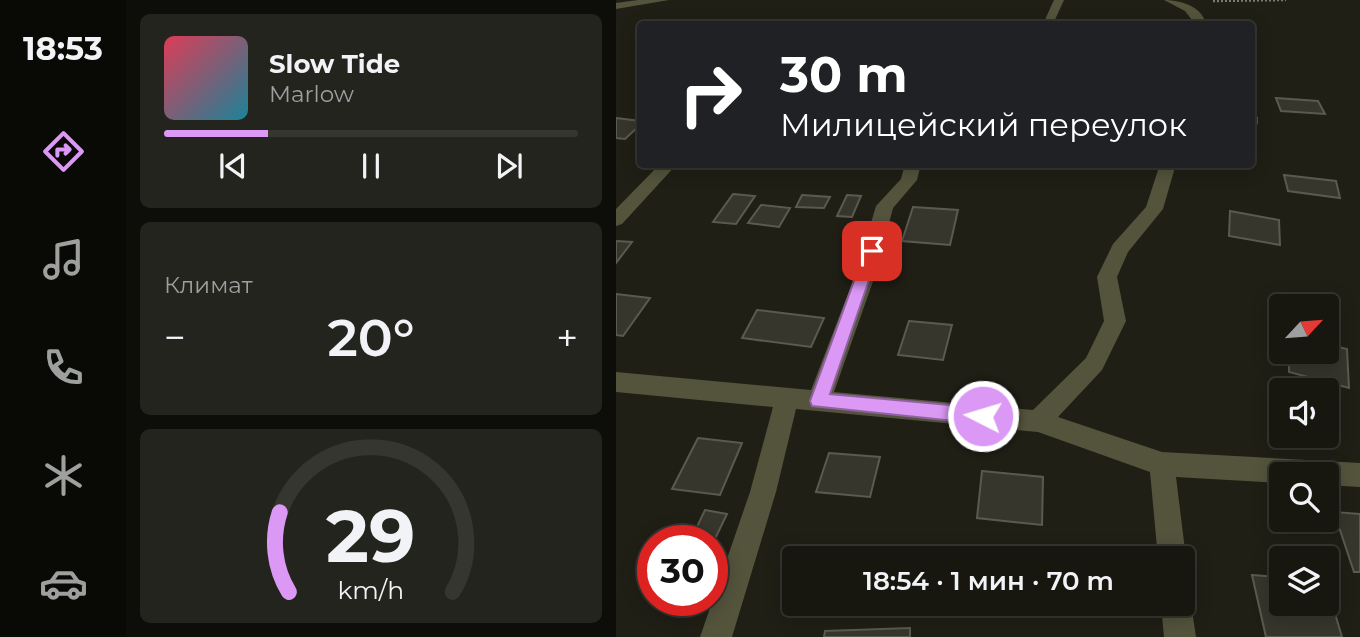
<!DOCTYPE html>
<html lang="ru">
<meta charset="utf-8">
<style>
body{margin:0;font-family:Montserrat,sans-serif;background:#24241e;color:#f1f3f6;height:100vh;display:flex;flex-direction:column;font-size:26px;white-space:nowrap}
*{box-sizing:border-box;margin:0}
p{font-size:23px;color:#9e9f9f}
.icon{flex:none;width:38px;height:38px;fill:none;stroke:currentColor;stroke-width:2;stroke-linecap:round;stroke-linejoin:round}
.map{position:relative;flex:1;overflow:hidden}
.panel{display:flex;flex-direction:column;gap:14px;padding:14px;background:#0d0d09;width:490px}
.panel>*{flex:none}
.banner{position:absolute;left:21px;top:21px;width:618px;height:147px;border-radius:7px;box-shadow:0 4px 18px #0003,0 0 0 2px #363630;background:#202124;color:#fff;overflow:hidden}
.needle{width:46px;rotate:64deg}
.tools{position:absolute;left:653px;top:294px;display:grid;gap:14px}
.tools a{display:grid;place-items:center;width:70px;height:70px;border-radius:7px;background:#171710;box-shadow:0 4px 18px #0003,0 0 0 2px #363630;font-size:35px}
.speed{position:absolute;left:21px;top:525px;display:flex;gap:14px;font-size:35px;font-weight:700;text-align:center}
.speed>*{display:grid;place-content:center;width:91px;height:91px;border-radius:50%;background:#171710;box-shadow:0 4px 18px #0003,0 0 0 2px #363630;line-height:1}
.speed .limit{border:10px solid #d22;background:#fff;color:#111}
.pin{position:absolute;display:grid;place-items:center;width:60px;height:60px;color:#fff;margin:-30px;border-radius:14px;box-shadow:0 4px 10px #0006}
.me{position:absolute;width:77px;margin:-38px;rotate:275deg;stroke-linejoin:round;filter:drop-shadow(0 0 5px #0008)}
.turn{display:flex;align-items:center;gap:24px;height:147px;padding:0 28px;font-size:32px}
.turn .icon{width:91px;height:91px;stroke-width:2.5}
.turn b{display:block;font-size:49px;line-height:60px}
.big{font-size:52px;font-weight:600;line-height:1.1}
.panel .widget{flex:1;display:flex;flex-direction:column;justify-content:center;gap:10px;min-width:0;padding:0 24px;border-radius:10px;background:#24241e}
.panel .dial{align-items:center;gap:0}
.dial svg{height:182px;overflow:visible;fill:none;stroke:#363630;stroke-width:7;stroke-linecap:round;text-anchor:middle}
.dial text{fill:#f1f3f6;stroke:none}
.song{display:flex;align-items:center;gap:21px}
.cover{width:84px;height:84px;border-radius:10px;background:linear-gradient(135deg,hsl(350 70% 55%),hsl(190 70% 35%))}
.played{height:7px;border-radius:4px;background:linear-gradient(90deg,#db99f5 25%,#363630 25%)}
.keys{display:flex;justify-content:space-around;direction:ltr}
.heat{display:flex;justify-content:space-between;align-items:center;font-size:38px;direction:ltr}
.trip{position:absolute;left:166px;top:546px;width:413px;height:70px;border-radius:7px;background:#171710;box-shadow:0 4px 18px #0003,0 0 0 2px #363630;font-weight:600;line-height:70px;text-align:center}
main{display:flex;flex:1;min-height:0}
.menu{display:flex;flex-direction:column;width:126px;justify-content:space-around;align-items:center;background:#090906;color:#9e9f9f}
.menu .icon{width:49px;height:49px}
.menu .selected{color:#db99f5}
.menu b{font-size:32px;color:#f1f3f6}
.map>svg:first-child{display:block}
.building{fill:#36362c;stroke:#5a5a4f;stroke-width:2}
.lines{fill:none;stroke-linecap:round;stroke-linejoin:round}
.path{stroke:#7c7c75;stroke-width:2.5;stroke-dasharray:2 2;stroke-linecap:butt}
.service{fill:#54533c;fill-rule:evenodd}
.minor{fill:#54533c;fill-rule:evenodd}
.route{fill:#db99f5;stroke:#8e639f;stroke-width:2}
</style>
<main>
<nav class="menu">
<b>18:53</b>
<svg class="icon selected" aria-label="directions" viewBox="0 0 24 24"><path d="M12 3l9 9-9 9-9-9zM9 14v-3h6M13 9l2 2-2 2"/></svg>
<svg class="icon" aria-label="music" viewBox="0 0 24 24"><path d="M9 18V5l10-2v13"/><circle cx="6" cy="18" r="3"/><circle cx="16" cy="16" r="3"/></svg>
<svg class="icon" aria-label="phone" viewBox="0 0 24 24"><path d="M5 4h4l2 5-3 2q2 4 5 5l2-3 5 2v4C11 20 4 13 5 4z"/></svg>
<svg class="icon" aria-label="climate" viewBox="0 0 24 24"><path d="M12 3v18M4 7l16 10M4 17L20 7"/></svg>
<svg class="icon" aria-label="car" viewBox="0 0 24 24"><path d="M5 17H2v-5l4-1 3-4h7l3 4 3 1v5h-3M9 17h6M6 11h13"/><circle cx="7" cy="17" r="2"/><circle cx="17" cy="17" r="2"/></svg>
</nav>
<section class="panel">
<div class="widget">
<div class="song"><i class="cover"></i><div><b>Slow Tide</b><p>Marlow</p></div></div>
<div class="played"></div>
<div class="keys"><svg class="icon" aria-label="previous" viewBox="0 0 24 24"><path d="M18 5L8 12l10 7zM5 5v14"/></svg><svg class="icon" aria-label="pause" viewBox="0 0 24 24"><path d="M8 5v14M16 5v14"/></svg><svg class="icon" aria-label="next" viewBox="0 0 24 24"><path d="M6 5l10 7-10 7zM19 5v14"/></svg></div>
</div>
<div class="widget"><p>Климат</p>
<div class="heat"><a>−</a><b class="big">20°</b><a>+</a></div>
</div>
<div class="widget dial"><svg viewBox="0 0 100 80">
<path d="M14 69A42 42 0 1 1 86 69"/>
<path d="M14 69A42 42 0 0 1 10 34" stroke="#db99f5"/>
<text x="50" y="56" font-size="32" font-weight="700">29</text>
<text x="50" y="72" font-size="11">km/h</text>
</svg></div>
</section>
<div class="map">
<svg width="744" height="637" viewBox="0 0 744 637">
<rect width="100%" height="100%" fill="#1f1f16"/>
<path class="building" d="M 660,98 L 702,101 L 709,114 L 665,111 Z
M 0,118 L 24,121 L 24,125 L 9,139 L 0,138 Z
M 668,175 L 720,181 L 724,198 L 672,191 Z
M 117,194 L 139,196 L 120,224 L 97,222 Z
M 186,195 L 214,197 L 208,208 L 180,207 Z
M 231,195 L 245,196 L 236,217 L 221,216 Z
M 145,205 L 174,208 L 163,227 L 132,223 Z
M 297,207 L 342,210 L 334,245 L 286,241 Z
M 614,211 L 663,220 L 664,245 L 613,236 Z
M 0,241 L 16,242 L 0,263 Z
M 0,294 L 34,298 L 7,336 L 0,335 Z
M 141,310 L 208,318 L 195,347 L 126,338 Z
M 293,321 L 336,325 L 327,360 L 282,355 Z
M 710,344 L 731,349 L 733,388 L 673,372 L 673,352 L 710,352 Z
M 82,438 L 126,443 L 104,495 L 56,489 Z
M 213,453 L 264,457 L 254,497 L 200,492 Z
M 366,471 L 427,477 L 426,525 L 361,518 Z
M 89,510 L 111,514 L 96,545 L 96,541 L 74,541 Z
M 718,512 L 744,514 L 744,572 L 738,572 Z
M 636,575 L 665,577 L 665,604 L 710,604 L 710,583 L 726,637 L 650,637 Z
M 294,628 L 294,637 L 208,637 L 209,631 Z"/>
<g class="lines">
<path class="path" d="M 597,1 L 670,0"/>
<path class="service" d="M 22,0 L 53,0 L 0,9 L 0,3 Z"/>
<path class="minor" d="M 438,0 L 448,0 L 437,24 L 427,24 Z
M 548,0 C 564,0 586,6 590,24 L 579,24 L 569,11 Z
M 635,113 L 642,117 L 642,124 L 635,128 Z
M 44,164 L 61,164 L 6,224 L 0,226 L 0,209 Z
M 289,164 L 305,164 L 301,180 L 277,208 L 260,273 L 218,392 L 417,410 L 470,358 L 488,321 L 481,277 L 497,244 L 530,207 L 544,164 L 560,164 L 547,209 L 512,252 L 501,277 L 510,321 L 486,370 L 442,417 L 546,452 L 744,463 L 744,487 L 710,485 L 710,474 L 665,474 L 665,483 L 560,477 L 570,558 L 567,566 L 567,558 L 542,558 L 534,472 L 422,432 L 180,409 L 160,492 L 116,637 L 84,637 L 134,492 L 157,407 L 0,392 L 0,372 L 195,390 L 240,273 L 260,206 L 285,179 Z
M 567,592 L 575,604 L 580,637 L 548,637 L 545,604 L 567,604 Z"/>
</g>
<path class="route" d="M 256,246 L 263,251 L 214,394 L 367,408 L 374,410 L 376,416 L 374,422 L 367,424 L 196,406 L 194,401 L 249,251 Z"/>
</svg>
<div class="tools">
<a><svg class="needle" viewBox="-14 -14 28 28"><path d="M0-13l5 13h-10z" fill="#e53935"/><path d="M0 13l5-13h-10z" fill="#9e9f9f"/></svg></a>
<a><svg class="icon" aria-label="sound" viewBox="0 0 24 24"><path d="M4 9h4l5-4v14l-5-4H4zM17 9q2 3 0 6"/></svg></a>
<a><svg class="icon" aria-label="search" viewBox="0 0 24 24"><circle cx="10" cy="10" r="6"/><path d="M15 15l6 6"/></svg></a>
<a><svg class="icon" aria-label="layers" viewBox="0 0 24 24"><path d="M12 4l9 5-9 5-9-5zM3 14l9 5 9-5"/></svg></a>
</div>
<div class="speed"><div class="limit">30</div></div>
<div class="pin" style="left:256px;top:251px;background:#d93025"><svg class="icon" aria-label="arrive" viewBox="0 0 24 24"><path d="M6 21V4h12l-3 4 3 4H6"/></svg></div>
<svg class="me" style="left:367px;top:416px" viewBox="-20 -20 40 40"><circle r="17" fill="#db99f5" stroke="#fff" stroke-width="3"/><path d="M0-11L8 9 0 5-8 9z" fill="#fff"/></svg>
<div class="trip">18:54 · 1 мин · 70 m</div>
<div class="banner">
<div class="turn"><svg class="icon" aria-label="right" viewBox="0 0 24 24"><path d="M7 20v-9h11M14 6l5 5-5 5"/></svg><div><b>30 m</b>Милицейский переулок</div></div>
</div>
</div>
</main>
